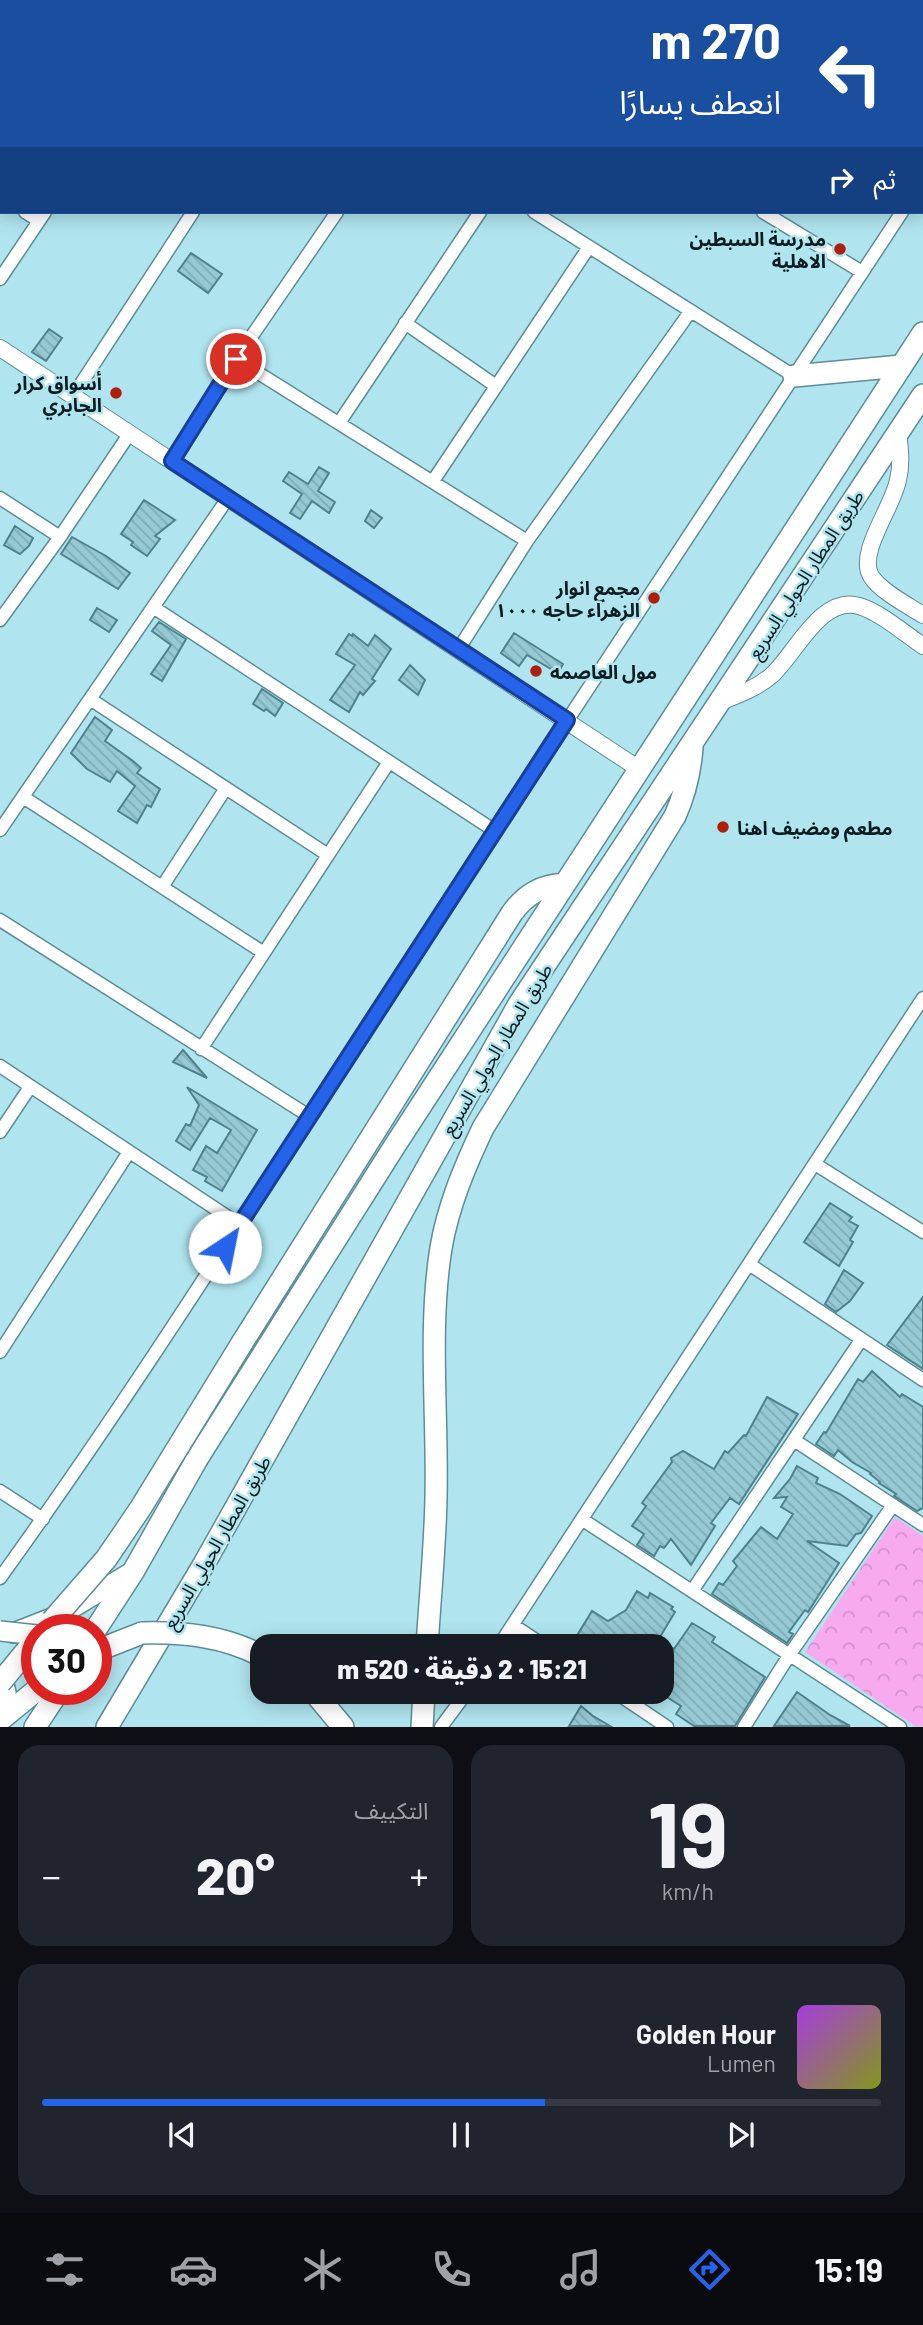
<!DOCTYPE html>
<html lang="ar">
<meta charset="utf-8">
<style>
body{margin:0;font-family:Barlow,"Noto Sans Arabic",sans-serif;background:#20242c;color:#f1f3f6;direction:rtl;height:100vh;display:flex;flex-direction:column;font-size:26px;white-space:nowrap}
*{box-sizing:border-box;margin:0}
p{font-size:23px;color:#9ea1a6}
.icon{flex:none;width:38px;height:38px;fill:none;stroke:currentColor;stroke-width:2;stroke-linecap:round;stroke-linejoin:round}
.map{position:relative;height:1727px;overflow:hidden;direction:ltr}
.details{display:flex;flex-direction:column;gap:18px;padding:18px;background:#0d0f14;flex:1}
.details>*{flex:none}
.banner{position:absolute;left:0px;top:0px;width:924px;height:214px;box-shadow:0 4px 18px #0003;direction:rtl;background:#1a4fa0;color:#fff;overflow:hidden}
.speed{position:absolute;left:21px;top:1614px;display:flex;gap:14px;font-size:35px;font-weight:700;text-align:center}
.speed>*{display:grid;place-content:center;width:91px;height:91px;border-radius:50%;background:#171b24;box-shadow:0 4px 18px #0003;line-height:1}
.speed .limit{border:10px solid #d22;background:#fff;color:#111}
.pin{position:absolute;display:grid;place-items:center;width:60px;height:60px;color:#fff;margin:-30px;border:4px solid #fff;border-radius:50%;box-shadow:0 2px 7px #0007}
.me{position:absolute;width:77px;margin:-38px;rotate:34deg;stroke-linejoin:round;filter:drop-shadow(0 0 5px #0008)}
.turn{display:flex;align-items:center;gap:24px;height:147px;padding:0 28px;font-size:32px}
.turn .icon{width:91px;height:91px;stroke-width:2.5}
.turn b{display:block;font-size:49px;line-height:60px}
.then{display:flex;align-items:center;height:66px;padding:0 28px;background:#0003;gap:14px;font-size:26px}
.big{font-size:52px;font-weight:800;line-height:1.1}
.details .card{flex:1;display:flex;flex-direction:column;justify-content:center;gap:10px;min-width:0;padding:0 24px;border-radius:21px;background:#20242c}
.details .dial{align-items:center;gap:0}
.dial b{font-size:91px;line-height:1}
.song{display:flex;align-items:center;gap:21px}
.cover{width:84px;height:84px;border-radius:10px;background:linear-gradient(135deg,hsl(280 70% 55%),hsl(70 70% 35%))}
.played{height:7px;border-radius:4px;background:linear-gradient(90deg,#2563eb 60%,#363941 60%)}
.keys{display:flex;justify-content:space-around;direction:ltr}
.heat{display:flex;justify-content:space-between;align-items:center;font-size:38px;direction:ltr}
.details .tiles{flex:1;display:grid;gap:18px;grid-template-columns:1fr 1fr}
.card:last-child{grid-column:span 2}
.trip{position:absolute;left:250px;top:1634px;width:424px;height:70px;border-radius:21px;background:#171b24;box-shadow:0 4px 18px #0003;font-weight:800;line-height:70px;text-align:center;direction:rtl}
.menu{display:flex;height:112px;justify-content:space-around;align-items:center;background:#090b0e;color:#9ea1a6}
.menu .icon{width:49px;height:49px}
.menu .current{color:#2563eb}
.menu b{font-size:32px;color:#f1f3f6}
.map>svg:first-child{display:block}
.park{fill:url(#park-crowns)}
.building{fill:url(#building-back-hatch);stroke:#4f828c;stroke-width:2}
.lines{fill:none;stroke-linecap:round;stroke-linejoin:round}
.minor-casing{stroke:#5b8e98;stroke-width:15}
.tertiary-casing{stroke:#5b8e98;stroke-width:18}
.primary-casing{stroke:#5b8e98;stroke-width:22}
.trunk-casing{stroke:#5b8e98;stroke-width:24}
.minor{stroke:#fff;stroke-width:12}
.tertiary{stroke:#fff;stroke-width:16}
.primary{stroke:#fff;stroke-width:19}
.trunk{stroke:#fff;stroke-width:21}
.primary-bridge-casing{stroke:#5b8e98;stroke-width:22;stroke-linecap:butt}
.trunk-bridge-casing{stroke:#5b8e98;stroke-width:24;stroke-linecap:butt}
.primary-bridge{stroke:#fff;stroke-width:19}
.trunk-bridge{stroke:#fff;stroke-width:21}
.route-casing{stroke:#184099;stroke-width:18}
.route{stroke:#2563eb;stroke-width:12}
.poi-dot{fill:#ad1e0b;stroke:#b0e5ef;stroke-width:2.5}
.labels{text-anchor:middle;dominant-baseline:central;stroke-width:5;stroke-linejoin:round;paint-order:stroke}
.poi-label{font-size:19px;font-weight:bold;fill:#081d21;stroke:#b0e5ef;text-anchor:end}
.street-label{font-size:19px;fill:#081d21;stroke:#b0e5ef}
</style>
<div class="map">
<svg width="923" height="1727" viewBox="0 0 923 1727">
<defs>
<pattern id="park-crowns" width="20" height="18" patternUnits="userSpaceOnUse" patternTransform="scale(1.75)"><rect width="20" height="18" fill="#f8aaef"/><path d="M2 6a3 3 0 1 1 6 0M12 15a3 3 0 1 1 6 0" fill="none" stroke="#d392cd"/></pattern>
<pattern id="building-back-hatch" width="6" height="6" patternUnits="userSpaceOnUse" patternTransform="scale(1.75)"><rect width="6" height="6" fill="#95c9d4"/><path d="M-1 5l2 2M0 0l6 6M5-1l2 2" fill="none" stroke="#7facb6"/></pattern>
</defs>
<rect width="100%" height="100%" fill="#b0e5ef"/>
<path class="park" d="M 895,1517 L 923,1536 L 923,1726 L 915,1726 L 805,1652 Z"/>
<path class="building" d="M 191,253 L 222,274 L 208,293 L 178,271 Z
M 49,329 L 62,338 L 46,361 L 32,352 Z
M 319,467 L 329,473 L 318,491 L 335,502 L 329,513 L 312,501 L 300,519 L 290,513 L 302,494 L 283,481 L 289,472 L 308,484 Z
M 144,500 L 175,520 L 155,536 L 160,539 L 147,556 L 131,545 L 133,542 L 121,534 Z
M 371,510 L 382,518 L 374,528 L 365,521 Z
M 15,526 L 33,538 L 29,546 L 20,554 L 4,545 Z
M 72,537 L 106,556 L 130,573 L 118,589 L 61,554 Z
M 97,608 L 117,620 L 109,632 L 90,620 Z
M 159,622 L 186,639 L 162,681 L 151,674 L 171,645 L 152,631 Z
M 514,633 L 563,664 L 558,673 L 527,655 L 519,666 L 501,653 Z
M 349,634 L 352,636 L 353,634 L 368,646 L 375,635 L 391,649 L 372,679 L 375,681 L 363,695 L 360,692 L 349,712 L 330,700 L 355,665 L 336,654 Z
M 410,665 L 425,680 L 418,695 L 399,680 Z
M 262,689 L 283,703 L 275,716 L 266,709 L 264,711 L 253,704 Z
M 95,717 L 112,730 L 105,741 L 133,761 L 141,768 L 137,773 L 160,789 L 151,807 L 147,805 L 137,823 L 118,811 L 135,786 L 117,771 L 110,782 L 87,769 L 71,753 Z
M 183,1050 L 207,1078 L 173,1062 Z
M 187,1087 L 257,1130 L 222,1191 L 205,1181 L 207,1177 L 193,1170 L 206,1146 L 217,1153 L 231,1130 L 210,1118 L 190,1150 L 176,1141 L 186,1124 L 190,1126 L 199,1105 Z
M 830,1203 L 852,1217 L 849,1221 L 858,1226 L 850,1240 L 853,1242 L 839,1266 L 804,1242 Z
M 844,1270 L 863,1283 L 850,1301 L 836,1312 L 825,1304 Z
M 923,1297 L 923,1369 L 887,1345 Z
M 872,1371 L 900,1397 L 902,1394 L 923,1407 L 923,1508 L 917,1511 L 894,1496 L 896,1494 L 879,1483 L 880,1482 L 870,1474 L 871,1473 L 852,1462 L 838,1450 L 834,1456 L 816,1444 L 824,1432 L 826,1433 L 858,1379 L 863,1382 Z
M 767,1397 L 798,1414 L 739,1504 L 730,1498 L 711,1523 L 715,1526 L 691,1565 L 671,1539 L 664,1548 L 660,1546 L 654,1556 L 637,1545 L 644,1534 L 632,1526 L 646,1506 L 642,1503 L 672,1462 L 671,1458 L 683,1451 L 714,1469 L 725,1451 L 728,1453 L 744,1435 L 746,1436 Z
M 797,1466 L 818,1478 L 816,1483 L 840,1494 L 872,1516 L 861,1533 L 856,1534 L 847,1546 L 807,1541 L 839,1563 L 808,1612 L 805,1610 L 789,1632 L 793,1634 L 787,1643 L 712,1594 L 719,1583 L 723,1585 L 737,1566 L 733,1561 L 761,1527 L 777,1539 L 793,1514 L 781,1507 L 787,1497 L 774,1498 L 790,1479 Z
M 637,1591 L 648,1598 L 650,1593 L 673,1607 L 671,1609 L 675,1612 L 654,1647 L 570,1647 L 592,1611 L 608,1621 L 626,1610 Z
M 692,1623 L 715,1637 L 712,1642 L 765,1677 L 735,1726 L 694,1726 L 676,1714 L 681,1706 L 662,1694 L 662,1659 L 669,1646 L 674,1649 Z
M 797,1692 L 830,1715 L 850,1726 L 774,1726 Z
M 581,1706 L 593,1716 L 610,1726 L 569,1726 Z"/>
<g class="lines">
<g class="minor-casing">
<path id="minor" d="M 517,0 L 520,2
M 651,0 L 653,2
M 859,0 L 861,2
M 41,2 L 43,0
M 184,2 L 185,0
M 331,2 L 332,0
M 543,2 L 544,0
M 748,2 L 749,0
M 888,2 L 889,0
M 0,62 L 2,60
M 922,181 L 923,180
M 0,196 L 2,197
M 25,212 L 39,221
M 534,212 L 794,376
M 763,212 L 862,272
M 0,279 L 45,212
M 405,323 L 496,386
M 236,359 L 527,541
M 73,396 L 193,212
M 339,423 L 480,212
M 172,461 L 236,359 L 337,212
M 433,481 L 589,247
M 0,498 L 60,537
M 153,607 L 495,831
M 0,620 L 60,537 L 130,433
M 458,650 L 527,541 L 690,312
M 90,699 L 328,855
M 23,797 L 264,953
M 0,830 L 228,498
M 162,887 L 226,788
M 0,920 L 309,1116
M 201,1049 L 389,762
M 0,1066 L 240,1225
M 0,1132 L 30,1087
M 815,1164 L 923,1232
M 749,1264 L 923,1380
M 0,1352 L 129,1152
M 794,1440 L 923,1525
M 0,1491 L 43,1519
M 583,1520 L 900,1727
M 0,1578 C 130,1398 248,1210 369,1024 C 546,753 723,481 902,212
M 692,1591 L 861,1340
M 513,1625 L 546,1647
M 498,1647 L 923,998
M 615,1692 L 667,1727
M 441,1727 L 467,1692
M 744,1727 L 790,1654 L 893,1505"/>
</g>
<g class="tertiary-casing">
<path id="tertiary" d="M 0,348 L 639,769
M 898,432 C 900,448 902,464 898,480 C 893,507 857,553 871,576 C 880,591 909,606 923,615
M 720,702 C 738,695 757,688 772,675 C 796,653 821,595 859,606 C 880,612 905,634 923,646"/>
</g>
<g class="primary-casing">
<path id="primary" d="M 13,1633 L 62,1614 L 132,1572
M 0,1677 C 8,1690 9,1702 0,1715"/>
</g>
<g class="trunk-casing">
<path id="trunk" d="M 794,376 L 901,366
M 242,1343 L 512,913 C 526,894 542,885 565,884
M 96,1629 L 133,1572 L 197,1459 L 394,1147 L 923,333
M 427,1647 C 430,1597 435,1548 436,1498 C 438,1417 428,1328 441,1248 C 448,1206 465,1166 483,1128 L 675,816 C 685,794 690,773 692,748
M 96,1651 L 142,1633
M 314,1692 L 343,1727
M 0,1720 L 38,1689
M 35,1727 L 60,1689
M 107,1727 L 204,1564 L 519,1004 L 923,395
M 422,1727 L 424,1692"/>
</g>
<use href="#minor" class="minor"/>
<use href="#tertiary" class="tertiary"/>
<use href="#primary" class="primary"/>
<use href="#trunk" class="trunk"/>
<g class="primary-bridge-casing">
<path id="primary-bridge" d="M 0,1631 L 37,1635"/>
</g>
<g class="trunk-bridge-casing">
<path id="trunk-bridge" d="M 52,1621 L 106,1559 L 140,1509 L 242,1343
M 142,1633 C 184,1632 224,1636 262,1656
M 0,1683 L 37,1638"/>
</g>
<use href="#primary-bridge" class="primary-bridge"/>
<use href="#trunk-bridge" class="trunk-bridge"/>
</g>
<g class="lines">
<g class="route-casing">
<path id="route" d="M 225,1247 L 567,720 L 172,461 L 236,359"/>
</g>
<use href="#route" class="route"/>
</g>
<g class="poi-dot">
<circle cx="840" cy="249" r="7"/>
<circle cx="116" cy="393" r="7"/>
<circle cx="654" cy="598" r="7"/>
<circle cx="536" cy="671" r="7"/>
<circle cx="723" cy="827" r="7"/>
</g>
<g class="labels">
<g class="poi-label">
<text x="826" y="238">مدرسة السبطين<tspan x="826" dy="22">الاهلية</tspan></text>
<text x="102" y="382">أسواق كرار<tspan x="102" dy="22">الجابري</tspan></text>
<text x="640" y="587">مجمع انوار<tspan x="640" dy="22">الزهراء حاجه ١٠٠٠</tspan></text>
<text x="550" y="671" text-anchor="start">مول العاصمه</text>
<text x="737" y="827" text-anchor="start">مطعم ومضيف اهنا</text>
</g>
<g class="street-label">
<text transform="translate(805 574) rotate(-57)">طريق المطار الحولي السريع</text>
<text transform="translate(496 1049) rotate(-59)">طريق المطار الحولي السريع</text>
<text transform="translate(216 1542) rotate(-60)">طريق المطار الحولي السريع</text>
</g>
</g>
</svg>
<div class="speed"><div class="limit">30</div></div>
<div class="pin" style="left:236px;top:359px;background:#d93025"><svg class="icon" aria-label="arrive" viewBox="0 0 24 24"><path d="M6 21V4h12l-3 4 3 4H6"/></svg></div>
<svg class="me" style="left:225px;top:1247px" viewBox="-20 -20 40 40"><circle r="19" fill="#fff"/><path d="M0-13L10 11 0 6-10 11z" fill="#2563eb"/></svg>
<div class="trip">15:21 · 2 دقيقة · 520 m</div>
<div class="banner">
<div class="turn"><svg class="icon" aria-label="left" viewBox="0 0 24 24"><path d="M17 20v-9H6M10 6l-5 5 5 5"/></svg><div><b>270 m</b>انعطف يسارًا</div></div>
<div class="then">ثم<svg class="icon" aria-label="right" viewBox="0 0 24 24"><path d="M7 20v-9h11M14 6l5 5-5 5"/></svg></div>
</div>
</div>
<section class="details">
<div class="tiles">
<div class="card dial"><b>19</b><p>km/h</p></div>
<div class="card"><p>التكييف</p>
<div class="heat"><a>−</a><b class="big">20°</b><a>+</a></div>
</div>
<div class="card">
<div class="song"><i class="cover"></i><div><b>Golden Hour</b><p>Lumen</p></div></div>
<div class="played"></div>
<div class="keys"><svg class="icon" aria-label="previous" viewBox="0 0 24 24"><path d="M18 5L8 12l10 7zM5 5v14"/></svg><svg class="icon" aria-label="pause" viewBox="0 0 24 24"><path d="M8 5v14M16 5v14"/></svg><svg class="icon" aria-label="next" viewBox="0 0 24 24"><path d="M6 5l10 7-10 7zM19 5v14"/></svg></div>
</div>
</div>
</section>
<nav class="menu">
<b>15:19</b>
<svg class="icon current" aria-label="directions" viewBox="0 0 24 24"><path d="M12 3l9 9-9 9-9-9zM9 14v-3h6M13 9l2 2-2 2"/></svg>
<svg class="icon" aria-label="music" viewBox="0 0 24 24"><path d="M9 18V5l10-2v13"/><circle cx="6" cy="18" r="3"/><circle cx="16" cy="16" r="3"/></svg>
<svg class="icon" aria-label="phone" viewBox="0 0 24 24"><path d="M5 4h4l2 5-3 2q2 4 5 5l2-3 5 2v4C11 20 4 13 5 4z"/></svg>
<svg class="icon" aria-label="climate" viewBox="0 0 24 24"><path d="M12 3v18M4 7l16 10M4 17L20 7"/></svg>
<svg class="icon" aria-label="car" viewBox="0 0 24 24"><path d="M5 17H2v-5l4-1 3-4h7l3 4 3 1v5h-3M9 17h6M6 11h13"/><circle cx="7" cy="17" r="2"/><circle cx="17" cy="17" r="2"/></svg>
<svg class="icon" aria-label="filters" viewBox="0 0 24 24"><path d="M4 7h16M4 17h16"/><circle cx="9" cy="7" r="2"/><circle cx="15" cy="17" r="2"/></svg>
</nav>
